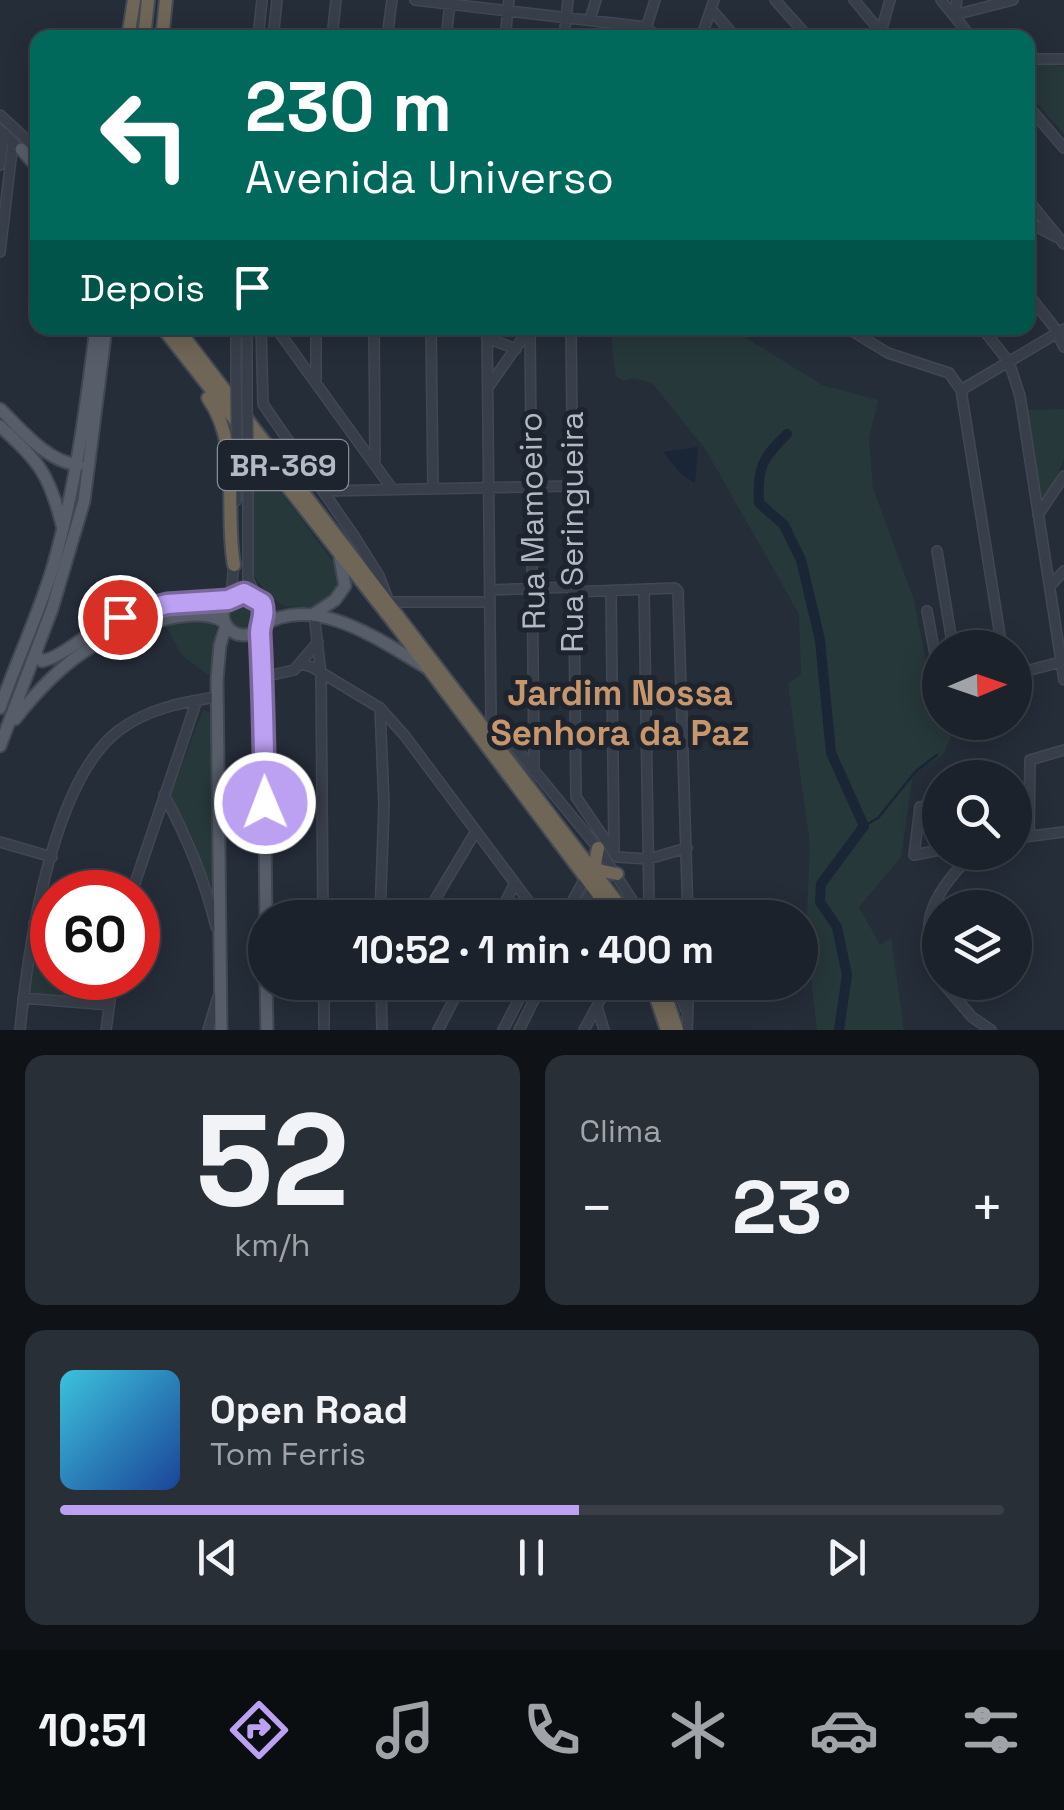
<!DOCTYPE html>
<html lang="pt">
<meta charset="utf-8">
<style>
body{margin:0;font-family:"Space Grotesk",sans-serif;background:#292f37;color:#f1f3f6;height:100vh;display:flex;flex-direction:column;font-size:38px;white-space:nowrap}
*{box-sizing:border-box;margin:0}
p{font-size:32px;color:#a0a4a9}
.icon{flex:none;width:55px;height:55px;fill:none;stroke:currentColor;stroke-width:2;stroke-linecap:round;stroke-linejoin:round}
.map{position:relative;height:1030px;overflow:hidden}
.drawer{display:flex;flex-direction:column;gap:25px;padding:25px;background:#0f1318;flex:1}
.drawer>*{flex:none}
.guide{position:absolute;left:30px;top:30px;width:1005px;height:305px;border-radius:20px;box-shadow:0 5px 25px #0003,0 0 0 2px #3a3f47;background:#00695c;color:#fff;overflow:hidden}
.needle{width:65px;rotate:88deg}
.controls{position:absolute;left:922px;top:630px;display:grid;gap:20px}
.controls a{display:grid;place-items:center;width:110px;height:110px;border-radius:50%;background:#1c222b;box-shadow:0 5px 25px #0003,0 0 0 2px #3a3f47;font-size:50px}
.speed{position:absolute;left:30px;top:870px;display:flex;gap:20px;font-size:50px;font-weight:700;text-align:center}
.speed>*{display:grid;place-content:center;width:130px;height:130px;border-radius:50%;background:#1c222b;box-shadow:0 5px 25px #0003,0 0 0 2px #3a3f47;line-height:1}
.speed .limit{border:15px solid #d22;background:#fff;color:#111}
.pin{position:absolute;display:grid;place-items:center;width:85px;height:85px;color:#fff;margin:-42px;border:5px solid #fff;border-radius:50%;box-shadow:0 2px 10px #0007}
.me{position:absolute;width:110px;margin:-55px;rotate:359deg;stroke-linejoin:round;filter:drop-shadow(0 0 8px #0008)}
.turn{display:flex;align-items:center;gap:35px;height:210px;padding:0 50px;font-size:45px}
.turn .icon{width:130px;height:130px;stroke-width:2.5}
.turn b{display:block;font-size:70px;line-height:85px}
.then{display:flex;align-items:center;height:95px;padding:0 50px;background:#0003;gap:20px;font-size:38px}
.big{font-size:75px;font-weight:800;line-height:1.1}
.drawer .widget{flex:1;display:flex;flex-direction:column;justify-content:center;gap:15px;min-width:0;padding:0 35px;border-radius:20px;background:#292f37}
.drawer .dial{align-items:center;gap:0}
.dial b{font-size:130px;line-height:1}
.song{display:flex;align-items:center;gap:30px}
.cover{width:120px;height:120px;border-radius:15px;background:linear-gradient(135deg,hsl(190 70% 55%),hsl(220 70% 35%))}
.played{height:10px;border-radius:5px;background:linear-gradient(90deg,#bca0f2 55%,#3a3f47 55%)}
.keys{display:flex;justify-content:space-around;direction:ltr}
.heat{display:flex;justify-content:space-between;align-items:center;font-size:55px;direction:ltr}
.drawer .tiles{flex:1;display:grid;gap:25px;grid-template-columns:1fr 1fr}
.widget:last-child{grid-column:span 2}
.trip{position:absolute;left:248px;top:900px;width:570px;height:100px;border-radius:50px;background:#1c222b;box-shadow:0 5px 25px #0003,0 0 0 2px #3a3f47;font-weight:800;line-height:100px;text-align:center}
.dock{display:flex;height:160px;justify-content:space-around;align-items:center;background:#0b0e11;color:#a0a4a9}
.dock .icon{width:70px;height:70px}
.dock .active{color:#bca0f2}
.dock b{font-size:45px;color:#f1f3f6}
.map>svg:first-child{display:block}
.green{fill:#27383a}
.water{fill:#1a2536}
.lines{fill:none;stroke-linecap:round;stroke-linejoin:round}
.stream{stroke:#1a2536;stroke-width:2.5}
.river{stroke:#1a2536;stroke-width:10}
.minor-casing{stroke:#424853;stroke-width:12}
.major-casing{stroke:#424853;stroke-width:15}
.highway-casing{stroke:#444a55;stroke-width:16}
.minor{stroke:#393f4a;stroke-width:9}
.major{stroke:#575e6a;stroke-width:11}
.highway{stroke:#6f6657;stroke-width:12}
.minor-bridge-casing{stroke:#424853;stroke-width:12;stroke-linecap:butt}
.minor-bridge{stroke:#393f4a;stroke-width:9}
.route-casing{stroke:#7a689d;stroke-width:25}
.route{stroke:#bca0f2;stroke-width:18}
.labels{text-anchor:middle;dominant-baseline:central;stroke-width:10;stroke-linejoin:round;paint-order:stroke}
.shield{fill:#1e242e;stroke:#878d98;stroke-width:2.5}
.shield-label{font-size:30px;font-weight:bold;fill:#b4bac5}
.street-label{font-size:32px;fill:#b4bac5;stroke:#1e242e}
.neighbourhood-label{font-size:35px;font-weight:bold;fill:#c8966c;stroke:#1e242e}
</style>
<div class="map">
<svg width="1064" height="1030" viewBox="0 0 1064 1030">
<rect width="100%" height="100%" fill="#252d39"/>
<path class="green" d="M 1042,64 L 1064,66 L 1064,134 L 1028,93 L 1028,65 Z
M 610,328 L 730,328 L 822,385 L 878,400 L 869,439 L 873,488 L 914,600 L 932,695 L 940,699 L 940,722 L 957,723 L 943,755 L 913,773 L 901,857 L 859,907 L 880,945 L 891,938 L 904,1030 L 817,1030 L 806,936 L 810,845 L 788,684 L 801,674 L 799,614 L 706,450 L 652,383 L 633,378 L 623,381 L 616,376 Z
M 1064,409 L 1064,460 L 1046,497 L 1039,497 L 1025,410 Z
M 253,455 L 338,568 L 340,584 L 330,599 L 310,608 L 283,606 L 267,594 L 254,576 Z
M229 614a15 15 0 1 1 30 0a15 15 0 1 1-30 0Z
M 207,620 L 216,628 L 212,671 L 208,675 L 182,655 L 166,627 L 174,622 Z
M 203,710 L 213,714 L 216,899 L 190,832 L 170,796 Z
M 36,926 L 52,929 L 52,978 L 107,978 L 104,1001 L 26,995 Z"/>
<path class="water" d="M 698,447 L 698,448 L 695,483 L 682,475 L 663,452 Z"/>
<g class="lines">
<path class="stream" d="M 864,826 L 878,818 L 916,771 L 937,755"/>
<path class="river" d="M 787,434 C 762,459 757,467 759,503 L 784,525 L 801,560 L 820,640 L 831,753 L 864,826 L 821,884 L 820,902 L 837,927 L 847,975 L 839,1030"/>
<g class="minor-casing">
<path id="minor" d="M 415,0 L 646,27 L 658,38
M 775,0 L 809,38
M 854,0 L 886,38
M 941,0 L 972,38
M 957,0 L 954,15 L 1013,0
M 711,9 L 736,38
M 590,19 L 596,0
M 880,35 L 890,0
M 258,38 L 262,0
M 273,38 L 277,0
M 332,38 L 336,0
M 387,38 L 392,0
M 446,38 L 450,3
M 505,38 L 509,0
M 564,38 L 568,0
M 643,38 L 655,0
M 701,38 L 714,0
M 1028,59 L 1064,59
M 1028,106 L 1064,148
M 0,115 L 38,150
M 0,130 L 16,145
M 0,165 L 4,133
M 1028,200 L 1064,244
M 1028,222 L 1056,237
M 0,252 L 13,142
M 1028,294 L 1054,327 L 1064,347
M 236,328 L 236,375
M 247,328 L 247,402
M 261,328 L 263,404 L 354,536 L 379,576 L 389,602 L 490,602
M 276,328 L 393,490
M 316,328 L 316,380
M 374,328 L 375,459
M 431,328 L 433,489
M 487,328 L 491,718 L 598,848 L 644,918
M 571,328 L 576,797 L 617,857 L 648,859 L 687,848
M 847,328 L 888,353 L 949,373 L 961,390 L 1002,648
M 982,328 L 1009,362 L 1020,396 L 1064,680
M 530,329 L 534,771
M 487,338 L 516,349
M 489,386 L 529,329
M 961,390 L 1064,329
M 248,456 L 248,579 L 257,598
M 325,491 L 571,486
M 236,501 L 237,449
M 1038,515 L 1064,476
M 937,551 L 953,648
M 1050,586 L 1064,571
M 490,590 L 572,587
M 644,591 L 649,901 L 663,918
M 572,592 L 675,588 L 678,591 L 688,918
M 611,592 L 614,849
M 231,596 L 234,561
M 927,611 L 940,681
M 314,614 L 321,674 L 323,918
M 301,664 L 312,667 L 380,708 L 405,736 L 541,918
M 1015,674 L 1064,661
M 263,677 L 294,670 L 318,642
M 164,795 C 187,837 205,880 216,927
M 940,804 L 920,807 L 914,855 L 940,850
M 1029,836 L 1030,760 L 1064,750
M 1015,838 L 1064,832
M 0,842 L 52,857
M 132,892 L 197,700
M 380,918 L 384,805 L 380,708
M 424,918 L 476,831
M 497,918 L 515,883
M 563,918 L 588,873
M 577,918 L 593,887
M 34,923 L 52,927
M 940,977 C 913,922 936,891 974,852
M 324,982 L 324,1030
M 381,982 L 382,1030
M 676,982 L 686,1010
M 942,982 L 972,1017 L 991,1030
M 23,998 L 109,1005
M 597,1007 L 604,1030
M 20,1030 C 28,949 51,783 118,731 C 147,709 182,702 217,697
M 106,1030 L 113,978
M 208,1030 L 218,997
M 438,1030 L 463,982
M 503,1030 L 528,982
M 519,1030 L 543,982
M 584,1030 L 610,982
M 687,1030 L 689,982"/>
</g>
<g class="major-casing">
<path id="major" d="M 21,149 L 38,168
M 0,409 C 22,430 46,461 78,465
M 0,426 C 39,462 49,473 62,525
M223 614a21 21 0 1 1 42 0a21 21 0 1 1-42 0Z
M 314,614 L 335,600 L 345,586 L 340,558
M 261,626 C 315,592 380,641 427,668
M 259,629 L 263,677 L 266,918
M 35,654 L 42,661 C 64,657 92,628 118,618 C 154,603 190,605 228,600
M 0,708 C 17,659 40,612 54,563 C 76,485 86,407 96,328
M 15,719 C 59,663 99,632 170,618 C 188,615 208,612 224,622
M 0,746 L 52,609 L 84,501 L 106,328
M 266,982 L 267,1030
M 221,1030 L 217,679 L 220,645 L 226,626"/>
</g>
<g class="highway-casing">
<path id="highway" d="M 128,38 L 134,0
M 144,38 L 148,0
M 162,38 L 166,0
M 163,328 L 399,629 L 616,918
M 177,328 L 629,918
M 208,398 C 242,446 224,510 234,565
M 594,869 L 617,874
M 594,869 L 598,848
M 651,982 L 667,1030
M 661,982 L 677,1030"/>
</g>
<use href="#minor" class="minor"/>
<use href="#major" class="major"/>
<use href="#highway" class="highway"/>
<g class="minor-bridge-casing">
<path id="minor-bridge" d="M 236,375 L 237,449
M 247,402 L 248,456"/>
</g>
<use href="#minor-bridge" class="minor-bridge"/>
</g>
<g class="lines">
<g class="route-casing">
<path id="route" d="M 120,617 L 167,604 L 228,600 L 244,593 L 262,603 C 266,616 260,622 260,633 C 263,690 264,746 265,803"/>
</g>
<use href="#route" class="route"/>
</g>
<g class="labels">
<rect class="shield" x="218" y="440" width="130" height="50" rx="8"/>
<g class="shield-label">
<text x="283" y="465">BR-369</text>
</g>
<g class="street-label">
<text transform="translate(532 521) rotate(-91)">Rua Mamoeiro</text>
<text transform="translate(572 532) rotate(-90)">Rua Seringueira</text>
</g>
<g class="neighbourhood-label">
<text x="620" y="693">Jardim Nossa<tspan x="620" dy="40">Senhora da Paz</tspan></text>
</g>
</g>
</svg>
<div class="controls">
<a><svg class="needle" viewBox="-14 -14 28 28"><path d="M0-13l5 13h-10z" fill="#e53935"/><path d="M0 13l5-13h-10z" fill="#a0a4a9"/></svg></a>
<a><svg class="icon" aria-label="search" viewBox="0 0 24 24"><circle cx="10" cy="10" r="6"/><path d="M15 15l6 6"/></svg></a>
<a><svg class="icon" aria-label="layers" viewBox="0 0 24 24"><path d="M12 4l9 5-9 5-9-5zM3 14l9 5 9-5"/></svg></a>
</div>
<div class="speed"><div class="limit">60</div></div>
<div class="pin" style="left:120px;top:617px;background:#d93025"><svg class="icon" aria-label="arrive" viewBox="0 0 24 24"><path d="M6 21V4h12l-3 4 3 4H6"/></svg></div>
<svg class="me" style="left:265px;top:803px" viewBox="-20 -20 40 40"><circle r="17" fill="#bca0f2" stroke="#fff" stroke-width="3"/><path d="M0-11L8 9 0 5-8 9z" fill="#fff"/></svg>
<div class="trip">10:52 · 1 min · 400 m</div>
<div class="guide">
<div class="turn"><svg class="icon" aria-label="left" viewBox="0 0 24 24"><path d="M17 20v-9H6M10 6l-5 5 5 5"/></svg><div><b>230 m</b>Avenida Universo</div></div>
<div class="then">Depois<svg class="icon" aria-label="arrive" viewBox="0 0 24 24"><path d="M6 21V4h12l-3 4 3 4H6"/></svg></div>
</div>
</div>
<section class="drawer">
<div class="tiles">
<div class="widget dial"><b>52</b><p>km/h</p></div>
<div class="widget"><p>Clima</p>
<div class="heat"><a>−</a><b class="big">23°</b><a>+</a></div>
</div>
<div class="widget">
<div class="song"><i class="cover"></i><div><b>Open Road</b><p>Tom Ferris</p></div></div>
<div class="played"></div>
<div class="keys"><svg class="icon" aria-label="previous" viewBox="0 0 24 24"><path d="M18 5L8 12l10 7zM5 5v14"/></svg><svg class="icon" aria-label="pause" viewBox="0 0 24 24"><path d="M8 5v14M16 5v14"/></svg><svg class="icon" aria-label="next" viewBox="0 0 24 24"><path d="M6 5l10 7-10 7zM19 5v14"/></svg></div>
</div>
</div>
</section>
<nav class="dock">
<b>10:51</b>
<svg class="icon active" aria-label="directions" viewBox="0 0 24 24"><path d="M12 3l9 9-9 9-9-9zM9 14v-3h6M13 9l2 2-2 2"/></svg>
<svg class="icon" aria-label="music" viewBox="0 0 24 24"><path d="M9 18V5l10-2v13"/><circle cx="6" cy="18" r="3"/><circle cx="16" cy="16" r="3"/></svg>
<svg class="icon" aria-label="phone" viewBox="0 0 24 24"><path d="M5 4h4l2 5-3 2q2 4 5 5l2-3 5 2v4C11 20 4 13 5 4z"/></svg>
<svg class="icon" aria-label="climate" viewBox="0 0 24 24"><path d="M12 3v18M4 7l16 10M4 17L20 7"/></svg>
<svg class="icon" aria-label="car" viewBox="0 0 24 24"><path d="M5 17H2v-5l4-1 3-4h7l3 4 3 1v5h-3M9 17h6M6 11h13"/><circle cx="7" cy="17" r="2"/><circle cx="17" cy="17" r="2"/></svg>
<svg class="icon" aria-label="filters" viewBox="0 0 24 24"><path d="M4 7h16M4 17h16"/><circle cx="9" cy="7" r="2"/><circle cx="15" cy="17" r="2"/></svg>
</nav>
